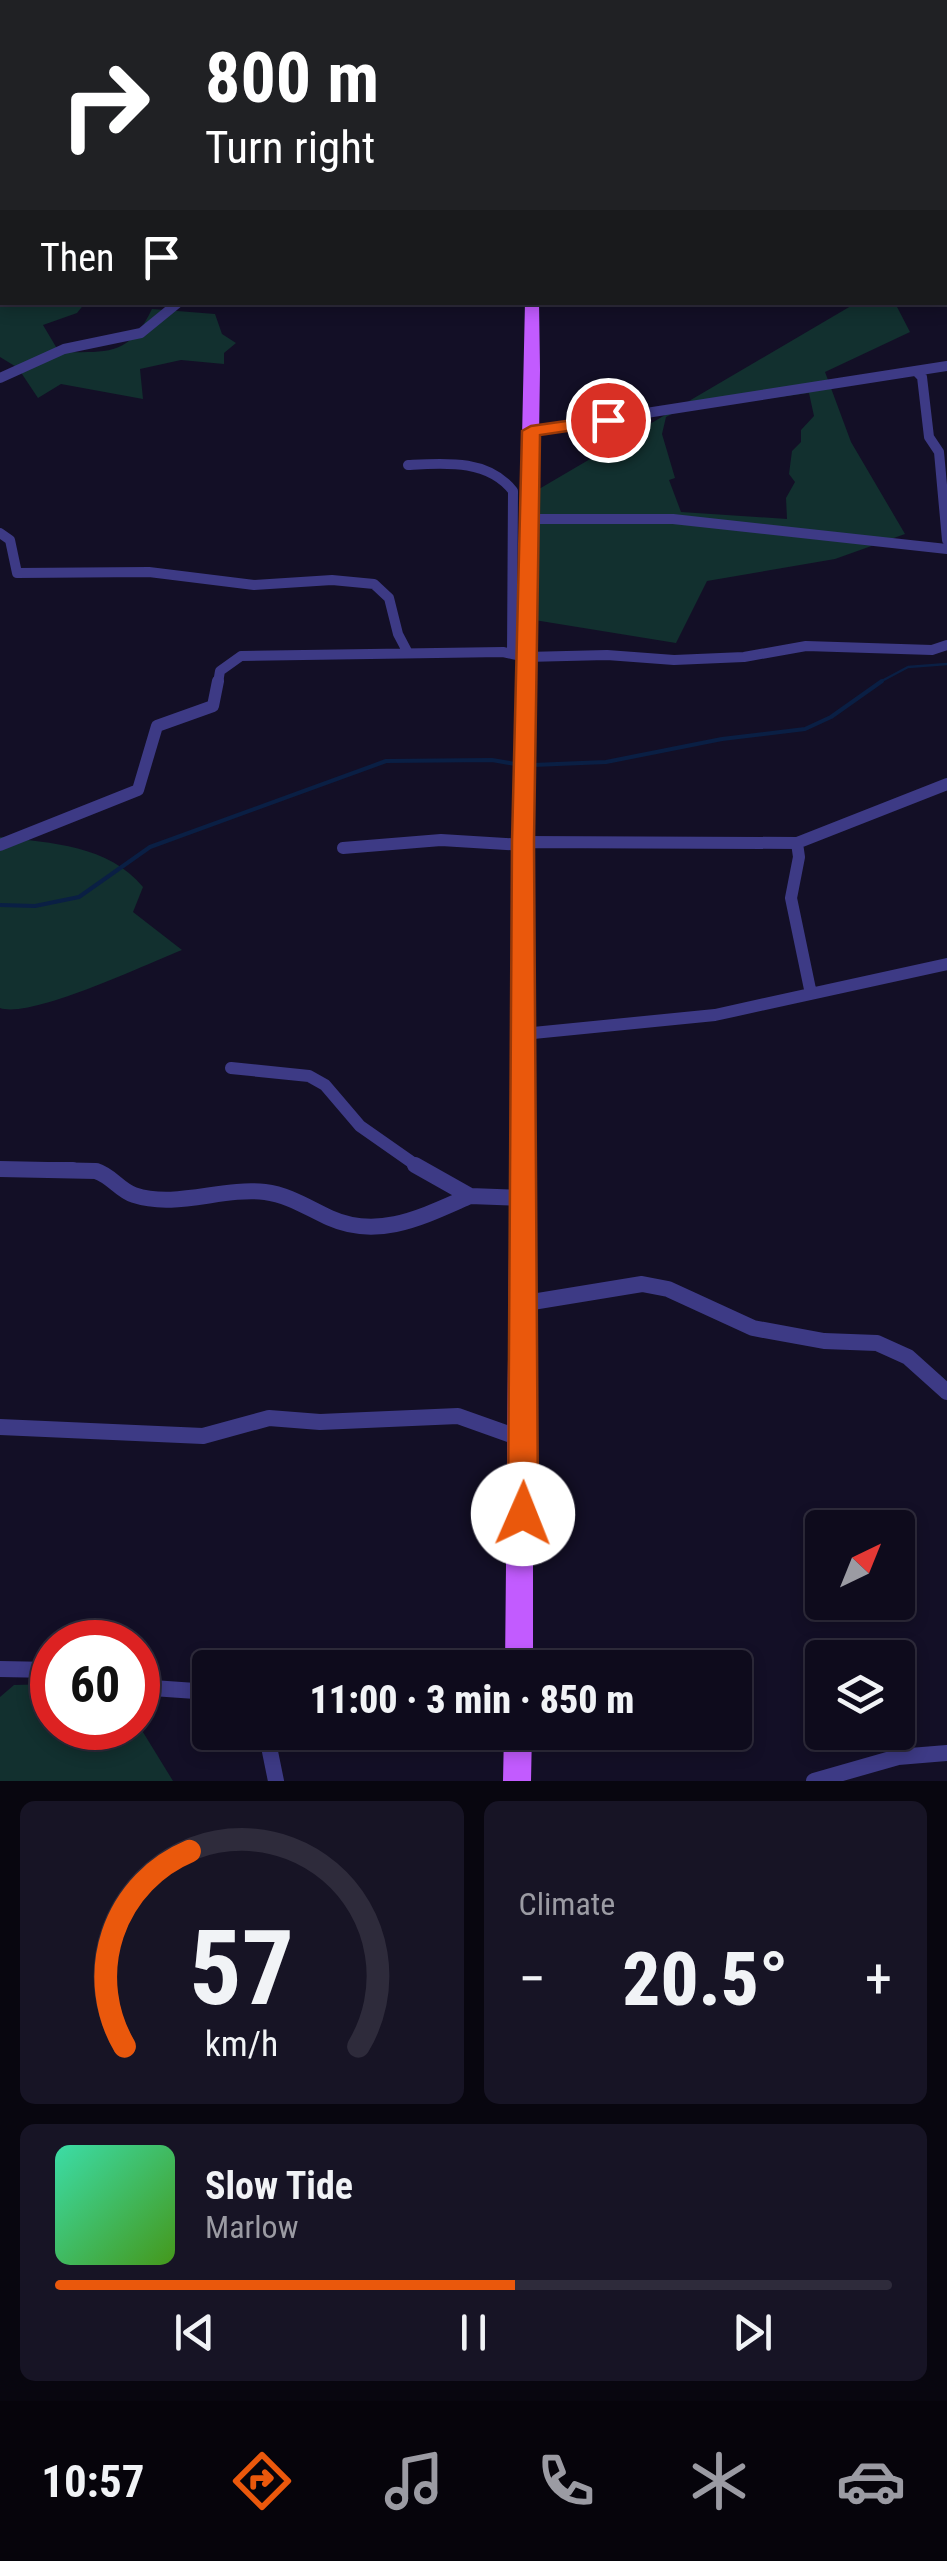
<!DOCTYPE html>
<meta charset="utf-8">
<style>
body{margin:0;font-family:"Roboto Condensed",sans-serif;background:#171425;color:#f1f3f6;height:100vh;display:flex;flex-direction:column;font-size:38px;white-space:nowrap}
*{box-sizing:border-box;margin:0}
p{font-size:32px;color:#9b9ba3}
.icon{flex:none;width:55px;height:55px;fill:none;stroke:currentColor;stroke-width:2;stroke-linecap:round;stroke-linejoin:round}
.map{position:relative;height:1781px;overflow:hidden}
.panel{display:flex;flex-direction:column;gap:20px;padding:20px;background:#08060f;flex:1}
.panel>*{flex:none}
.guide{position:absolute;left:0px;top:0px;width:948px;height:305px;box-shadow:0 5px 15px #0003,0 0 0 2px #2e2b3b;background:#202124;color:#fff;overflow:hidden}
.needle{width:65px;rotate:43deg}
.controls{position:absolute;left:805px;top:1510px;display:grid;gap:20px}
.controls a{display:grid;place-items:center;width:110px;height:110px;border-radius:10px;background:#0e0b1c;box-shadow:0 5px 15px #0003,0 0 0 2px #2e2b3b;font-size:50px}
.speed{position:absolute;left:30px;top:1620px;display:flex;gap:20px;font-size:50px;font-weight:700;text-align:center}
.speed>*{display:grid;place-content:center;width:130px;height:130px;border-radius:50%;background:#0e0b1c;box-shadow:0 5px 15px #0003,0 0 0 2px #2e2b3b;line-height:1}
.speed .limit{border:15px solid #d22;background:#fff;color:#111}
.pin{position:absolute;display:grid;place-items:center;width:85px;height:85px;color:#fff;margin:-42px;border:5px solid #fff;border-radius:50%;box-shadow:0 2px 10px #0007}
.me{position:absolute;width:110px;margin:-55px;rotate:1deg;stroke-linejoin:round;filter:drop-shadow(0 0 8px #0008)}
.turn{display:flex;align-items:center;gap:35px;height:210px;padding:0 40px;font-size:45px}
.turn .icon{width:130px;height:130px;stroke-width:2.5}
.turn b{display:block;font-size:70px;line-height:85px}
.then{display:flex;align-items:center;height:95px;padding:0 40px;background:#0003;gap:20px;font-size:38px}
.big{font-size:75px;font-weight:800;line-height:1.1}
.panel .tile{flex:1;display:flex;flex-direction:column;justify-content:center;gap:15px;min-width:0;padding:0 35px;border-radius:15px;background:#171425}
.panel .dial{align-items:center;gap:0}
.dial svg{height:260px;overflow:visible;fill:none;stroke:#2e2b3b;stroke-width:7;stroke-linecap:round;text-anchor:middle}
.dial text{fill:#f1f3f6;stroke:none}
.song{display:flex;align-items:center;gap:30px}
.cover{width:120px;height:120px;border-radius:15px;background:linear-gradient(135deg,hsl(160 70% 55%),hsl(100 70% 35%))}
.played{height:10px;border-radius:5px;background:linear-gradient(90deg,#ea580c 55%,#2e2b3b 55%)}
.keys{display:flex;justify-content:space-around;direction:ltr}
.heat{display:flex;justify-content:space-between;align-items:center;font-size:55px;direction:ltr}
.panel .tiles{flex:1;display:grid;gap:20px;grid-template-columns:1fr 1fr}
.tile:last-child{grid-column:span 2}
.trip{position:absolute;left:192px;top:1650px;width:560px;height:100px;border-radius:10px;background:#0e0b1c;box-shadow:0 5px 15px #0003,0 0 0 2px #2e2b3b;font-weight:800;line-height:100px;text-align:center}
.tabs{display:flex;height:160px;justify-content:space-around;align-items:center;background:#06040b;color:#9b9ba3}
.tabs .icon{width:70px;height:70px}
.tabs .selected{color:#ea580c}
.tabs b{font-size:45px;color:#f1f3f6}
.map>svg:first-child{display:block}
.green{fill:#12302f;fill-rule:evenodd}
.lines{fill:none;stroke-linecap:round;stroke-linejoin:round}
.stream-far1{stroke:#0a1f44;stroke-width:2.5}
.stream{stroke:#0a1f44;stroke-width:4}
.minor-far2{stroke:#3d3a85;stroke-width:10}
.minor-far1{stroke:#3d3a85;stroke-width:12}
.minor{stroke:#3d3a85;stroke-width:16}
.primary{fill:#c25bff;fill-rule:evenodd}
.route{fill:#ea580c;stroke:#983908;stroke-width:2.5}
</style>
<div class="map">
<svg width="947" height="1781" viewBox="0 0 947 1781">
<rect width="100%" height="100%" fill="#130f26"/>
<path class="green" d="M 0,256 L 2,302 L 85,303 L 77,313 L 43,325 L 59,352 C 107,352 129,357 152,309 L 215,314 L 222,334 L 236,343 L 224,353 L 224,364 L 181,360 L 140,369 L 143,399 L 61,384 L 38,398 L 18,368 L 0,357 Z
M 856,303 L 895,303 L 910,332 L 825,372 L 851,442 L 905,534 L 835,559 L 707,581 L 676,643 L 522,618 L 522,499 ZM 809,393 L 814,416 L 801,430 L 801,442 L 792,451 L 789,474 L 795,482 L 786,498 L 787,519 L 681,512 L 669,480 L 675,478 L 662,434 L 666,417 L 679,410 Z
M 0,837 C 52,843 108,845 143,887 L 133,912 L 182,950 C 146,964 31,1019 0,1008 Z
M 52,1684 L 52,1728 L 138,1728 L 138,1724 L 173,1781 L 0,1781 L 0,1697 L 14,1685 Z"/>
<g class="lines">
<path class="stream-far1" d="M 878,683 L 908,667 L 947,664"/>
<path class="stream" d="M 533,765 L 606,762 L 722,739 L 805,729 L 831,717 L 882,681
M 0,905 L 35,906 L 79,897 L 150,847 L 386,761 L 492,760 L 515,764"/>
<path class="minor-far2" d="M 916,371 L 922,377 L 929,437 L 939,452 L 947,540
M 0,378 L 64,349 L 141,333 L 179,302
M 531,431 L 947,366
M 408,465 C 445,463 488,459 513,491 L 512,654
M 529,519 L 673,519 L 947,549
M 0,533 L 10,540 L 17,573 L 149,572 L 254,585 L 332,580 L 374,584 L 389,598 L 398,634 L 408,653
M 218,683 L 220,671 L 241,656 L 503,652 L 526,657 L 607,655 L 674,660 L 744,657 L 806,646 L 932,650 L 947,645"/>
<path class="minor-far1" d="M 523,842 L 797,843 L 947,784
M 797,843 L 799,857 L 791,898 L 811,994
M 0,845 L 138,790 L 157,726 L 213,706 L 218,681
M 343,848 L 441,840 L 523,845
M 523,1034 L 715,1015 L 947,964
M 231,1068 L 309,1076 L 325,1085 L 360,1126 L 420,1168
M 30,1168 L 73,1168"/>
<path class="minor" d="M 415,1165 L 470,1196 L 521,1198
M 0,1169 L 96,1171 C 112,1176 119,1190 134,1195 C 176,1209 222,1187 265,1192 C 289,1195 308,1208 330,1218 C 379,1240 424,1216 470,1196
M 520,1304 L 642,1284 L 668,1289 L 753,1328 L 824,1341 L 877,1343 L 908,1357 L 947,1392
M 0,1427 L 203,1436 L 269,1418 L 320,1422 L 458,1416 L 520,1438
M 0,1669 L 52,1670
M 138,1687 L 210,1692
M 266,1732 L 276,1781
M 814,1781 L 898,1757 L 947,1753"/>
<path class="primary" d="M 525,302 L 539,302 L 540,370 L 533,845 L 533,1668 L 505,1668 L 513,845 Z
M 504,1732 L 532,1732 L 531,1781 L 503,1781 Z"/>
</g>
<path class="route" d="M 608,415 L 616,420 L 614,424 L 540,435 L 534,842 L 538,1514 L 533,1523 L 523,1527 L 512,1523 L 508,1514 L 512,842 L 522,431 L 531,426 Z"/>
</svg>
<div class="controls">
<a><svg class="needle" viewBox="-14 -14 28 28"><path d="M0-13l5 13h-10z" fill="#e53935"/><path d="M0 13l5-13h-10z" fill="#9b9ba3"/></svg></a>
<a><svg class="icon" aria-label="layers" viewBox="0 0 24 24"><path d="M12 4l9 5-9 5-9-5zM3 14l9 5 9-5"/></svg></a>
</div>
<div class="speed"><div class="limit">60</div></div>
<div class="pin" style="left:608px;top:420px;background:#d93025"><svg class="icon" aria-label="arrive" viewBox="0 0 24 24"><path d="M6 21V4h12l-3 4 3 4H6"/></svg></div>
<svg class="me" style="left:523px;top:1514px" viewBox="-20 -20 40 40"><circle r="19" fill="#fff"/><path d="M0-13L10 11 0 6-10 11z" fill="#ea580c"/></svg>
<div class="trip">11:00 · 3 min · 850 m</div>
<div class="guide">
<div class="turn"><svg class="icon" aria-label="right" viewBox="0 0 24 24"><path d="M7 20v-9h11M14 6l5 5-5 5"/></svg><div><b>800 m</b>Turn right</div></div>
<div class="then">Then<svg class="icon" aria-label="arrive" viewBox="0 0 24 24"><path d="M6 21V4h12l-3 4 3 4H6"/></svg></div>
</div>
</div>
<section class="panel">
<div class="tiles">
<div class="tile dial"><svg viewBox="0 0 100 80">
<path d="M14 69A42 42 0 1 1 86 69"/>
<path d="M14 69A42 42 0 0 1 34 9" stroke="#ea580c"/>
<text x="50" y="56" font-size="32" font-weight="700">57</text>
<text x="50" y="72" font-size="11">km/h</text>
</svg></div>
<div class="tile"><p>Climate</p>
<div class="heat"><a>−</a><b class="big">20.5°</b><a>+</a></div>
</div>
<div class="tile">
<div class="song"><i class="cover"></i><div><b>Slow Tide</b><p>Marlow</p></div></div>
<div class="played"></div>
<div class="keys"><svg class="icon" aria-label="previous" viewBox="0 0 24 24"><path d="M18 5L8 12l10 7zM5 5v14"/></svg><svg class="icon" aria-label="pause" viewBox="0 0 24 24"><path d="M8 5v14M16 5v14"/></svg><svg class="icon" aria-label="next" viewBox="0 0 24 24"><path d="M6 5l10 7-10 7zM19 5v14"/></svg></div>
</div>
</div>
</section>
<nav class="tabs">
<b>10:57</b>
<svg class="icon selected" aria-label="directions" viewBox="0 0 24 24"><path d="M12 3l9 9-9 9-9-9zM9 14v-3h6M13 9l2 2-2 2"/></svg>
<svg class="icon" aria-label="music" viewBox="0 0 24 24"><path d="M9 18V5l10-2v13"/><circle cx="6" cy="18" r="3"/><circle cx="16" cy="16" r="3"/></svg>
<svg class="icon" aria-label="phone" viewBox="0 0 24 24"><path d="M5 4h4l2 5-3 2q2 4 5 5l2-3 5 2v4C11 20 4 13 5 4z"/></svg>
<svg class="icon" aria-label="climate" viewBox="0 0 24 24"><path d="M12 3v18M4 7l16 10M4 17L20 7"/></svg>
<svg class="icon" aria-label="car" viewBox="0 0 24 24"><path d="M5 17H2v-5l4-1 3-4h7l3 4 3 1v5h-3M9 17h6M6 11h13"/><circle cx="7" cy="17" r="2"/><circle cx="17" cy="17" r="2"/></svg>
</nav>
